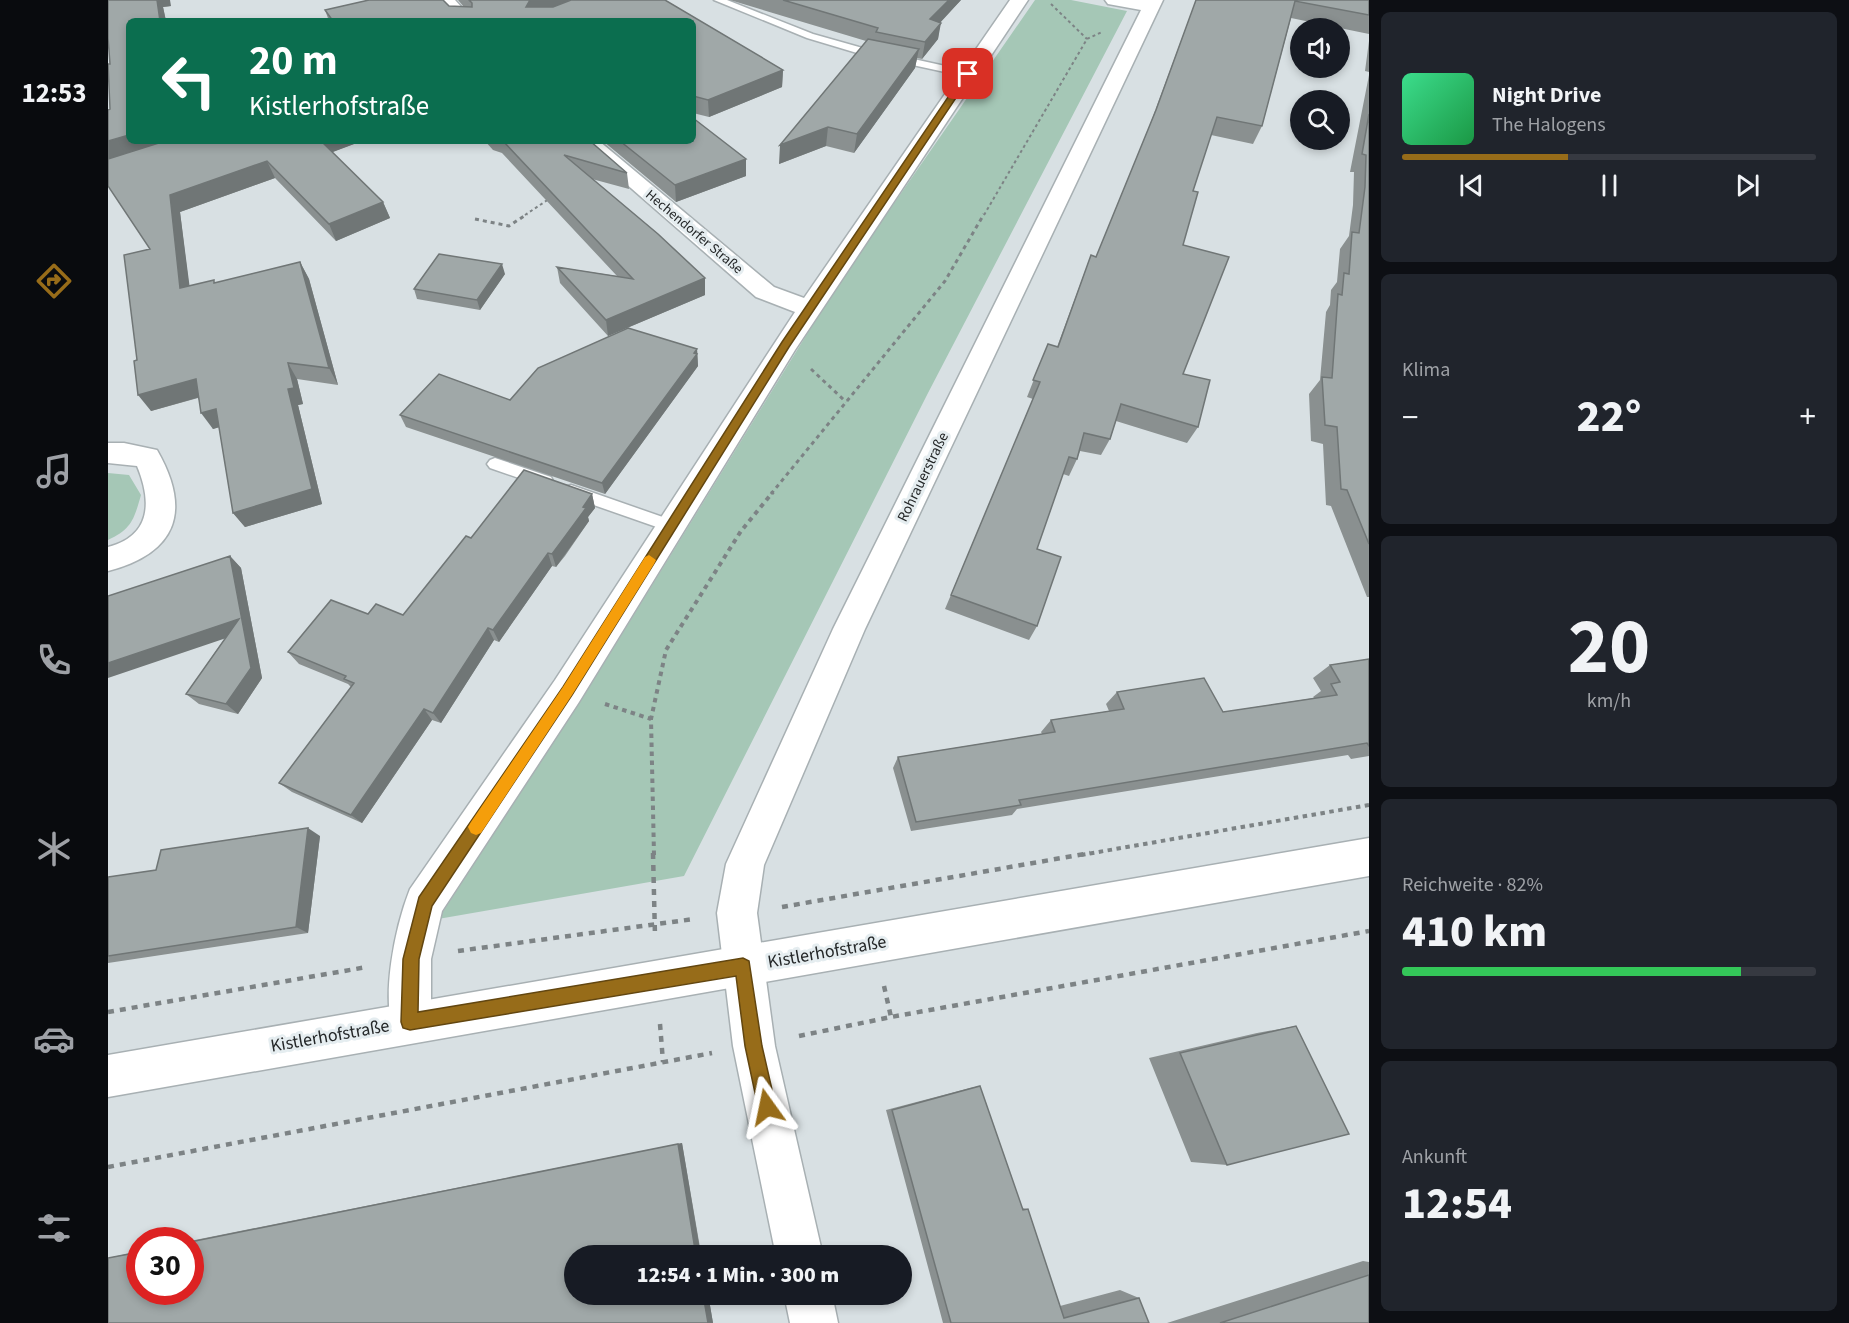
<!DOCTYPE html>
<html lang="de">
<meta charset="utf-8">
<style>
body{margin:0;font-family:"Source Sans 3",sans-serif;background:#20242c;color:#f1f3f6;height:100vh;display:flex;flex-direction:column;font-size:22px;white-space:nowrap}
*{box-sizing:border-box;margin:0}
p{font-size:20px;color:#9ea1a6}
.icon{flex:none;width:33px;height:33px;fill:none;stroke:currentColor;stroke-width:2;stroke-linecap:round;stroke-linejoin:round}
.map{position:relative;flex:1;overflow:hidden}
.drawer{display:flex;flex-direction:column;gap:12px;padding:12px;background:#0d0f14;width:480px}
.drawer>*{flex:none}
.hud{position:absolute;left:18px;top:18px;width:570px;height:126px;border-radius:9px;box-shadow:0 3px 9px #0003;background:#0b6e4f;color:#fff;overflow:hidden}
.buttons{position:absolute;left:1182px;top:18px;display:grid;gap:12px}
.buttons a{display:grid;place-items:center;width:60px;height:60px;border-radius:50%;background:#171b24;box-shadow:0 3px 9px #0003;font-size:30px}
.speed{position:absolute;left:18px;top:1227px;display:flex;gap:12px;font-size:30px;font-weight:700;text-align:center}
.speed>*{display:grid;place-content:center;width:78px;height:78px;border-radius:50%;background:#171b24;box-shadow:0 3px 9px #0003;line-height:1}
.speed .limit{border:9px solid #d22;background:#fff;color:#111}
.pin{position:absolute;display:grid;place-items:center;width:51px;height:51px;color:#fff;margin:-26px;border-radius:12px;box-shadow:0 3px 9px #0006}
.me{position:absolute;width:66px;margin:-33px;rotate:348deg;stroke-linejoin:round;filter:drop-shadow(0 0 4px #0008)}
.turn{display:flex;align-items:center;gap:21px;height:126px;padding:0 24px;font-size:27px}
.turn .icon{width:78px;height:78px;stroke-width:2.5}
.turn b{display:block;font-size:42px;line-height:51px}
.big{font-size:45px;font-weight:800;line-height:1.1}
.drawer .widget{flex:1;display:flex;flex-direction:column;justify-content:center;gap:9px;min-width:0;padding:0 21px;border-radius:9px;background:#20242c}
.drawer .dial{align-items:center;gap:0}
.dial b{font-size:78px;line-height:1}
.song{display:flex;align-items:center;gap:18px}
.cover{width:72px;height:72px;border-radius:9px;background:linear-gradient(135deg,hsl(150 70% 55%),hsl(140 70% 35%))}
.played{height:6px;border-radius:3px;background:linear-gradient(90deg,#976c19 40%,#363941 40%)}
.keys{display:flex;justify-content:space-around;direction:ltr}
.heat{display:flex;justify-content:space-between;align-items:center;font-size:33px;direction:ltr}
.charge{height:9px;border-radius:4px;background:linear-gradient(90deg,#34c759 82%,#363941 0)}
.trip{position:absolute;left:456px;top:1245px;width:348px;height:60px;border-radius:30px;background:#171b24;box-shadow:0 3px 9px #0003;font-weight:800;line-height:60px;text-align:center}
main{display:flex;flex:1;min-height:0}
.tab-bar{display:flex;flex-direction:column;width:108px;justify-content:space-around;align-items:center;background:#090b0e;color:#9ea1a6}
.tab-bar .icon{width:42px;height:42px}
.tab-bar .active{color:#976c19}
.tab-bar b{font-size:27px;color:#f1f3f6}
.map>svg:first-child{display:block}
.green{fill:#a5c7b6}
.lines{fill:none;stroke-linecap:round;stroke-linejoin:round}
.service-casing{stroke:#a8b0b3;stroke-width:3}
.minor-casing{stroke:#a8b0b3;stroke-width:3}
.tertiary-casing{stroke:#a8b0b3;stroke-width:3}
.path-far3{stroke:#7d8385;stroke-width:2;stroke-dasharray:3 3;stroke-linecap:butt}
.path-far2{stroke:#7d8385;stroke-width:3;stroke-dasharray:4 4;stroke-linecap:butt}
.path-far1{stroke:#7d8385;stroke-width:4;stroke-dasharray:4.5 4.5;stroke-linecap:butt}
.path{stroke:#7d8385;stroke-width:4.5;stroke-dasharray:6 6;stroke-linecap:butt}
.service{fill:#fff;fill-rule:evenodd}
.minor{fill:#fff;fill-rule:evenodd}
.tertiary{fill:#fff;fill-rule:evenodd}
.wall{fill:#8a9090}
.shaded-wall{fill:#707676}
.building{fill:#a0a8a8;stroke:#707676;stroke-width:1.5}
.route{fill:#976c19;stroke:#624610;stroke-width:1.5}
.slow{fill:#f59e0b}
.labels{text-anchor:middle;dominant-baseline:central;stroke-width:6;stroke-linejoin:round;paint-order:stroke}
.far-street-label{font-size:14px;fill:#242728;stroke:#e5edf0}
.street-label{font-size:15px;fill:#242728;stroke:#e5edf0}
.near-street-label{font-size:18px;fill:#242728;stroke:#e5edf0}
</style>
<main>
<nav class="tab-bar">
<b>12:53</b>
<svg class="icon active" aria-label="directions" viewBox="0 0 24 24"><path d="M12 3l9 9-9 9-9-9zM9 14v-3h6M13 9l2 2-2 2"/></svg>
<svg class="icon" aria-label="music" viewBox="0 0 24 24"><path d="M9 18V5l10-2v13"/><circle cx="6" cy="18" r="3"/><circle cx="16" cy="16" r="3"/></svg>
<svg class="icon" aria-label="phone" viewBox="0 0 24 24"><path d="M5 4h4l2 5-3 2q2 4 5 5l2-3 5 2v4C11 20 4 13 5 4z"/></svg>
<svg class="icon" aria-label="climate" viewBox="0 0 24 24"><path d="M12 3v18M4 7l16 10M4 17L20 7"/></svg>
<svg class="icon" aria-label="car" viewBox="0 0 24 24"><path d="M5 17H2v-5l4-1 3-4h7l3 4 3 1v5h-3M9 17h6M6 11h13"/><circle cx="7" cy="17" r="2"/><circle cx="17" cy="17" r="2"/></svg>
<svg class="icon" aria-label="filters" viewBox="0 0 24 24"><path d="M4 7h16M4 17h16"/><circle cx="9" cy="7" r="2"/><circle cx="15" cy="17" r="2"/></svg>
</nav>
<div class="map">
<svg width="1261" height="1323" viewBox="0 0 1261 1323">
<rect width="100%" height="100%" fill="#d8e0e3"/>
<path class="green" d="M 927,0 L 963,0 L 1019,11 L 820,393 L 576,876 L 330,919 L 485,681 L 728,287 Z
M 0,473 L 21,475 L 33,495 C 26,519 24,529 0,540 Z"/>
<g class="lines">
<g class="service-casing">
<path id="service" d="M 606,0 L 619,0 L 705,34 L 751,47 L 860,71 L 865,74 L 860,77 L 749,53 L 699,38 Z
M 387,458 L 443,477 L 445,481 L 443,485 L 437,487 L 382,468 L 379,464 L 382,460 Z
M 463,485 L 569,522 L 571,526 L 569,530 L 563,532 L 457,495 L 455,491 L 457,487 Z"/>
</g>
<g class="minor-casing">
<path id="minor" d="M 328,0 L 347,0 L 366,21 L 347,21 Z
M 902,0 L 920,0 L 687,350 L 471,702 L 334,911 L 323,959 L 323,1022 L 317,1037 L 302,1043 L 287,1037 C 272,999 287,927 302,889 L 447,680 L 687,312 L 648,297 L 469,141 L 491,141 L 666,287 L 696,298 Z
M 997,0 L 1055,0 L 757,629 L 656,865 L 649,913 L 667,1046 L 715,1256 L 668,1256 L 625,1046 L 609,913 L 618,864 L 725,629 L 1033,10 L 1000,4 Z
M 0,443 L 16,443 L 49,450 C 84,511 69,553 0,571 L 0,547 C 43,536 44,502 29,466 L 0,463 Z
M 676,1294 L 724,1294 L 730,1323 L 682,1323 Z"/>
</g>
<g class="tertiary-casing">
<path id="tertiary" d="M 1261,838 L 1261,876 L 0,1097 L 0,1055 Z"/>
</g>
<path class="path-far3" d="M 943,4 L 979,39
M 417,215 L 441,199
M 876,215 L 979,39 L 994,32"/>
<path class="path-far2" d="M 367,219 L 401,226 L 419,214
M 703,369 L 738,402
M 663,494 L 837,281 L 876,214"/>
<path class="path-far1" d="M 497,704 L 543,719
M 546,855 L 543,719 L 558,650 L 633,531 L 665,492
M 973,855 L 1261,805"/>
<path class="path" d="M 545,853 L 547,936
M 674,907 L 982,853
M 350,951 L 586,919
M 776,986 L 783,1017
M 0,1012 L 259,967
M 552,1024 L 555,1062
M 691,1036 L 783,1017 L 1261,931
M 0,1167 L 604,1053"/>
<use href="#service" class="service"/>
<use href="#minor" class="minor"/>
<use href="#tertiary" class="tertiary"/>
</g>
<path class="wall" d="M 0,0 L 63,6 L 55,7 L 58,21 L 21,21 L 21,141 L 254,141 L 224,152 L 275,202 L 282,218 L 228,241 L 167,178 L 72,212 L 81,286 L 107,283 L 192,262 L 201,279 L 230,385 L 189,379 L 195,404 L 190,405 L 214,504 L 137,527 L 125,513 L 111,427 L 105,429 L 90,398 L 43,411 L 29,360 L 42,249 L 2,109 L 2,64 Z
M 261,0 L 335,0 L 341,6 L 356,7 L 350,0 L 463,0 L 445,7 L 463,0 L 557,0 L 675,70 L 674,87 L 601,117 L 585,113 L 585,21 L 221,21 L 217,10 Z
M 622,0 L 853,0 L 832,22 L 830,39 L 814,59 L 809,58 L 807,68 L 746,153 L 718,146 L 671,164 L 758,41 Z
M 1088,0 L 1261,0 L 1261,34 L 1183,18 L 1154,126 L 1145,144 L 1103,135 L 1085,191 L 1075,245 L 1075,374 L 1090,427 L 1079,443 L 1008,421 L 1002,439 L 993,455 L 972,451 L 969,459 L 961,476 L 955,474 L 929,549 L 929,626 L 921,640 L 837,609 L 925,399 L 919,397 L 940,344 L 949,347 L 983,255 L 988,257 L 1041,127 Z
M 1261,41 L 1261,72 L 1257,71 Z
M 1261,75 L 1261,597 L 1259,597 L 1223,506 L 1218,505 L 1215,444 L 1203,441 L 1201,394 L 1212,380 L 1218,312 L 1222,305 L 1223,290 L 1229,282 L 1232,249 L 1241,236 L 1245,205 L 1246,172 L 1242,172 Z
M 377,141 L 482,141 L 519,173 L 521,189 L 484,179 L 597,278 L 597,295 L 500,336 L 452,283 L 449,267 L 509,276 L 394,153 L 385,150 Z
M 495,141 L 585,141 L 638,159 L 638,176 L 568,202 Z
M 397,274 L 372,310 L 309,299 L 306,289 Z
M 589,349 L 590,366 L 497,494 L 298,427 L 292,415 L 402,400 Z
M 484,494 L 487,508 L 480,517 L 481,521 L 457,556 L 448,567 L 444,566 L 391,642 L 386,640 L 333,723 L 324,720 L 254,823 L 184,792 L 171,783 L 243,687 L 240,684 L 191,664 L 180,652 L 260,614 L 295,615 L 363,538 Z
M 122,556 L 133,568 L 154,678 L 130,714 L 91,704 L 78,694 L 117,638 Z
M 1261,659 L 1261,756 L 1243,759 L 1240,755 L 909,809 L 904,815 L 803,831 L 785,768 L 790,757 L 934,734 L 933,732 L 943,720 L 1001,711 L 998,704 L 1009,692 L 1115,712 L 1206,698 L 1205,697 L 1213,691 L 1205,678 L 1222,665 Z
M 212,836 L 200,933 L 0,963 L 0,877 L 48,870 Z
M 1188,1026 L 1119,1165 L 1083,1162 L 1041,1058 L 1149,1033 Z
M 872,1086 L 914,1208 L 920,1209 L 952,1306 L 1012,1290 L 1031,1298 L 1041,1323 L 835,1323 L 778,1110 L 862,1088 Z
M 574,1143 L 605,1323 L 0,1323 L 0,1258 L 32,1251 L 32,1292 L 82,1292 L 82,1241 Z
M 1255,1261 L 1261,1262 L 1261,1323 L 1059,1323 Z"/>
<path class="shaded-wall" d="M 49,0 L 62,0 L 63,6 L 55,7 L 58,21 L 52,21 Z
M 422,0 L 463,0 L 425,15 L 418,7 Z
M 841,0 L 853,0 L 820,36 L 822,19 Z
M 833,23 L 830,39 L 814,59 L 817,42 Z
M 811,49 L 807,68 L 746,153 L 749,134 Z
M 675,70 L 674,87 L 601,117 L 600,100 Z
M 720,127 L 718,146 L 671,164 L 672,145 Z
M 21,135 L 21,141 L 63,141 L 0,162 L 0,141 Z
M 211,141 L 254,141 L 217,155 Z
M 638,159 L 638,176 L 568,202 L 567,185 Z
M 159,161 L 167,178 L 72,212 L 84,305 L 72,288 L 62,195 Z
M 275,202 L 282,218 L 228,241 L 221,224 Z
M 192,262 L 201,279 L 230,385 L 221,368 Z
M 394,264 L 397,274 L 372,310 L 369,300 Z
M 597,278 L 597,295 L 500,336 L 498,320 Z
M 589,349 L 590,366 L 497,494 L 494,483 Z
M 180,363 L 189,379 L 195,404 L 190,405 L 214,504 L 137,527 L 125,513 Z
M 88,379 L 99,395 L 43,411 L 30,395 Z
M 108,409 L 119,425 L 105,429 L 93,413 Z
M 484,494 L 487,508 L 480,517 L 481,521 L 448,567 L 444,554 L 475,507 Z
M 440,553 L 444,566 L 391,642 L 385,630 Z
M 122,556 L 133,568 L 154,678 L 130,714 L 118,704 L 136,632 L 0,678 L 0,663 Z
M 380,628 L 386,640 L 333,723 L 325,713 Z
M 316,709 L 324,720 L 254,823 L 243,815 Z
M 200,828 L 212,836 L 200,933 L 188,927 Z
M 574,1143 L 593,1256 L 588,1256 L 570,1144 Z
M 595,1294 L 600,1294 L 605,1323 L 600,1323 Z"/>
<path class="building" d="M 0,0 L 49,0 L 52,21 L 21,21 L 21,135 L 0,141 L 0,110 L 2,109 L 0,64 L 2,64 L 0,38 Z
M 261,0 L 335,0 L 341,6 L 364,7 L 364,3 L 361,0 L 422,0 L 418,7 L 445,7 L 463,0 L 557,0 L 675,70 L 600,100 L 585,96 L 585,21 L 225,21 L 217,10 Z
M 675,0 L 841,0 L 822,19 L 833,23 L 817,42 L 768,32 L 770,28 Z
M 1088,0 L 1261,0 L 1261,15 L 1187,1 L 1154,126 L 1109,117 L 1085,191 L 1090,192 L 1075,245 L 1121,257 L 1075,374 L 1102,380 L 1090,427 L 1013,404 L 1002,439 L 976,433 L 969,459 L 961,457 L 929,549 L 953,557 L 929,626 L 843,595 L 932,382 L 925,380 L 940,344 L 950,347 L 983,255 L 988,257 L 1048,110 Z
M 760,39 L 811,49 L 749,134 L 720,127 L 672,145 Z
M 1261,114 L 1261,544 L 1239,490 L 1233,489 L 1229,427 L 1217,425 L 1214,377 L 1224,378 L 1230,294 L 1234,295 L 1236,273 L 1241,274 L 1244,232 L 1251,233 L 1257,187 L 1258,155 L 1254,154 Z
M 585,118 L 638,159 L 567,185 L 512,141 L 585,141 Z
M 57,141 L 213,141 L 275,202 L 221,224 L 159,161 L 62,195 L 72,288 L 106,280 L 106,283 L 192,262 L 221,368 L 180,363 L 186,388 L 180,389 L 204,489 L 125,513 L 108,409 L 93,413 L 88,379 L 30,395 L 26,361 L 29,360 L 16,255 L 42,249 L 0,186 L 0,159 Z
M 395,141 L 482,141 L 519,173 L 456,155 L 550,234 L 597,278 L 498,320 L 449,267 L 525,279 Z
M 331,254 L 394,264 L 369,300 L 306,289 Z
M 520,328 L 589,349 L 586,353 L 589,354 L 494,483 L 292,415 L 331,374 L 402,400 L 430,368 Z
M 416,470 L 484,494 L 475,507 L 478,508 L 453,542 L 444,554 L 440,553 L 385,630 L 380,628 L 325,713 L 316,709 L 243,815 L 171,783 L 246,683 L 236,679 L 238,676 L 180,652 L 223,600 L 260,614 L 268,604 L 295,615 L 358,536 L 363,538 Z
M 122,556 L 143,668 L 118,704 L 78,694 L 131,619 L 0,663 L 0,596 Z
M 1261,659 L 1261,746 L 1259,743 L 911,800 L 913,805 L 808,822 L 790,757 L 947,732 L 943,720 L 1016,709 L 1009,692 L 1096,678 L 1115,712 L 1229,695 L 1223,684 L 1232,682 L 1222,665 Z
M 200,828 L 188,927 L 0,956 L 0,877 L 48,870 L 53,850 Z
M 1188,1026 L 1241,1134 L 1119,1165 L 1072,1053 Z
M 872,1086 L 915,1210 L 920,1209 L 956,1318 L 1031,1298 L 1041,1323 L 843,1323 L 784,1110 Z
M 570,1144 L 588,1256 L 466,1256 L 466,1294 L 595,1294 L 600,1323 L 0,1323 L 0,1258 L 32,1252 L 32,1292 L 82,1292 L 82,1242 Z
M 1261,1275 L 1261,1323 L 1112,1323 Z"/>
<path class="route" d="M 857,72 L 864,74 L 681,347 L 464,695 L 324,906 L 311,959 L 310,1012 L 635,958 L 641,961 L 654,1046 L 668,1107 L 666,1114 L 659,1116 L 653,1114 L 650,1107 L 637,1046 L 628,976 L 302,1030 L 295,1028 L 293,1022 L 295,959 L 311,897 L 455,687 L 674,342 Z"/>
<path class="slow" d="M 541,555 L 548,560 L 546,564 L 464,695 L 373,833 L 368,835 L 363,833 L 360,827 L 363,822 L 455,687 L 537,557 Z"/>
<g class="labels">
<g class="far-street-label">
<text transform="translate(586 232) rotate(40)">Hechendorfer Straße</text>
</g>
<g class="street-label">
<text transform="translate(815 477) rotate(-64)">Rohrauerstraße</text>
</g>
<g class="near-street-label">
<text transform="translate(719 952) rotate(-10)">Kistlerhofstraße</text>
<text transform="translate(222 1036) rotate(-10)">Kistlerhofstraße</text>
</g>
</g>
</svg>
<div class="buttons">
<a><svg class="icon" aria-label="sound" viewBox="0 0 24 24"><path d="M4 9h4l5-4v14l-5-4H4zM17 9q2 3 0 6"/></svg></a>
<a><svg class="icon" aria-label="search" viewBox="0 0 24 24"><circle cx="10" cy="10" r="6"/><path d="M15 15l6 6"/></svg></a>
</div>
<div class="speed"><div class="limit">30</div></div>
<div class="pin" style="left:860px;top:74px;background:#d93025"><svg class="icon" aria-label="arrive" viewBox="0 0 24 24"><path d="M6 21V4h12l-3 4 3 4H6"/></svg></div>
<svg class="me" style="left:659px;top:1107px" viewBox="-20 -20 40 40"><path d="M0-17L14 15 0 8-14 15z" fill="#976c19" stroke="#fff" stroke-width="4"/></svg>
<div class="trip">12:54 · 1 Min. · 300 m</div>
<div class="hud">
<div class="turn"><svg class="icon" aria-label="left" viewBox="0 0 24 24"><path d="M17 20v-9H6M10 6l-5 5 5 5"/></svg><div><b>20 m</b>Kistlerhofstraße</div></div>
</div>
</div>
<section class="drawer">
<div class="widget">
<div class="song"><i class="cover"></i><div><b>Night Drive</b><p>The Halogens</p></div></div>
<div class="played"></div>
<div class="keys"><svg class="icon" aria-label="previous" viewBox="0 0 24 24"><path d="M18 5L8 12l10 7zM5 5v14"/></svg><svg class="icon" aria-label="pause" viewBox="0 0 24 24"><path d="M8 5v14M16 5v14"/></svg><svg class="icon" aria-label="next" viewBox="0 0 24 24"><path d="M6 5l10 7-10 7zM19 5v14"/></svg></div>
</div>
<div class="widget"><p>Klima</p>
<div class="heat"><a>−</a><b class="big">22°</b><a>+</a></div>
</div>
<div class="widget dial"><b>20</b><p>km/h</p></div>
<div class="widget"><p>Reichweite · 82%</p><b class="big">410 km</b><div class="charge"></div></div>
<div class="widget"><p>Ankunft</p><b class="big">12:54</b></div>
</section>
</main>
